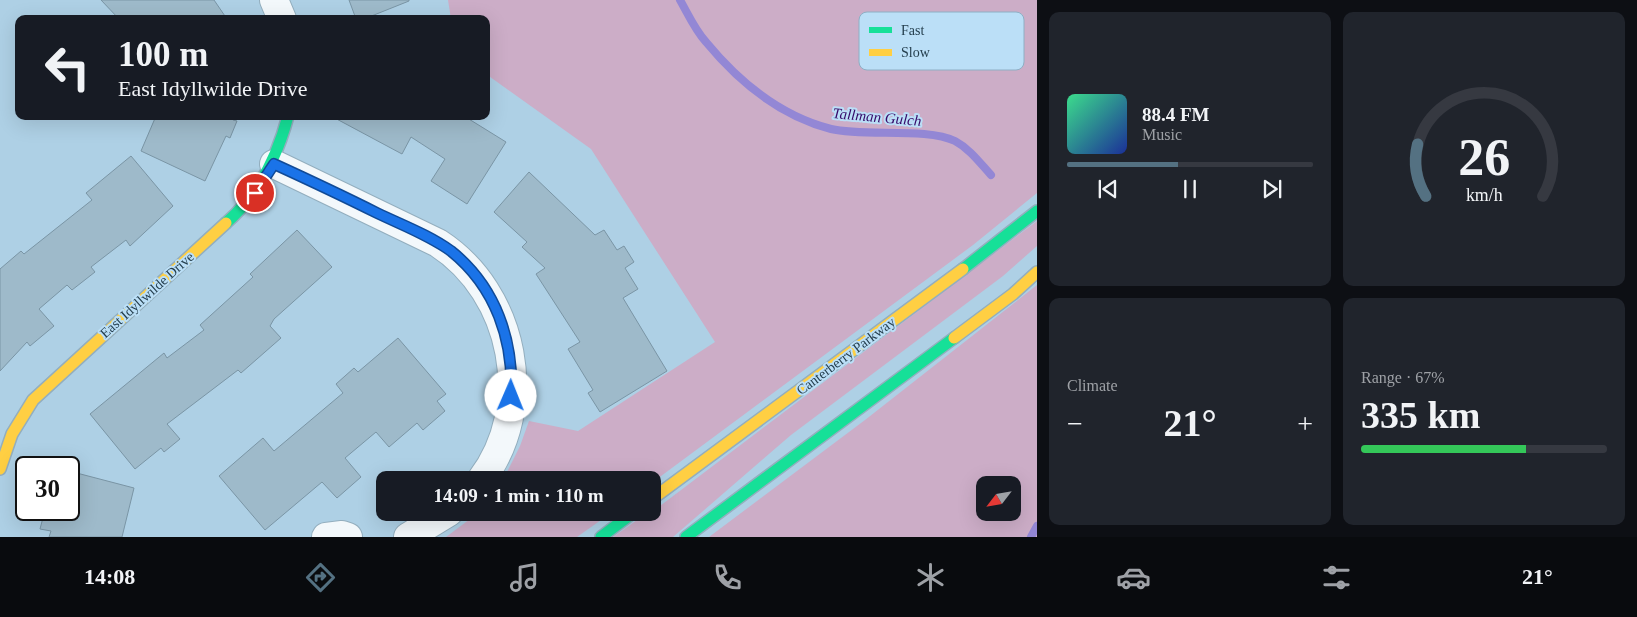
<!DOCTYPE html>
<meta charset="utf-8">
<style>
body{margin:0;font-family:"Times New Roman",serif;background:#20242c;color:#f1f3f6;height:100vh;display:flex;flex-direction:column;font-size:19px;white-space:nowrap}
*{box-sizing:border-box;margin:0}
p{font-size:16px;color:#9ea1a6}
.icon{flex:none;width:28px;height:28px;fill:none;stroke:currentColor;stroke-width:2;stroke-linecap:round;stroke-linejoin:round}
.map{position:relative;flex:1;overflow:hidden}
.side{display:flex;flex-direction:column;gap:12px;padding:12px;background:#0d0f14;width:600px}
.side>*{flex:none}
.hud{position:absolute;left:15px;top:15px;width:475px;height:105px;border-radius:10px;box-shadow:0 5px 20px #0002;background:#171b24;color:#f1f3f6;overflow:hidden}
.needle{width:32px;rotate:239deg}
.buttons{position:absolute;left:976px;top:476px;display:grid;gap:10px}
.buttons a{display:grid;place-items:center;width:45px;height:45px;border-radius:10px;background:#171b24;box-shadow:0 5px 20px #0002;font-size:25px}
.speed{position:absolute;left:15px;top:456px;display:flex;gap:10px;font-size:25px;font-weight:700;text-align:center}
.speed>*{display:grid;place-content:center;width:65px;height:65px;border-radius:50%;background:#171b24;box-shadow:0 5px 20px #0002;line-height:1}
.speed .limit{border:2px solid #111;border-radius:8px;background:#fff;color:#111}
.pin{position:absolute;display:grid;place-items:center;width:42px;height:42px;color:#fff;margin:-21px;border:2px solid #fff;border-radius:50%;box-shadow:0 1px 5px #0007}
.me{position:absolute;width:55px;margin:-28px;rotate:1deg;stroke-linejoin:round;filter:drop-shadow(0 0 4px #0008)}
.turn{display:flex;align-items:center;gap:18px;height:105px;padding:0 20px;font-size:22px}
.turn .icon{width:65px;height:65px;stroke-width:2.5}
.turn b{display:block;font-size:35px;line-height:42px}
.big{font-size:38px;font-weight:700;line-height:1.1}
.side .widget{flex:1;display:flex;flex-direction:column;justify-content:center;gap:8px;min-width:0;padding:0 18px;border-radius:10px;background:#20242c}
.side .dial{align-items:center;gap:0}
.dial svg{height:130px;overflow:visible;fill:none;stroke:#363941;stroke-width:7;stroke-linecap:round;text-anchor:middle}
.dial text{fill:#f1f3f6;stroke:none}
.song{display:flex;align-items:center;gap:15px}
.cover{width:60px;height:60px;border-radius:8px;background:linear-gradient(135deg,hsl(150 70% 55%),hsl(230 70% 35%))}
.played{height:5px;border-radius:2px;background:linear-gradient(90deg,#547182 45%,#363941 45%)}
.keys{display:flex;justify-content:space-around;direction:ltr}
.heat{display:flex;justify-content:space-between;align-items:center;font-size:28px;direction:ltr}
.charge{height:8px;border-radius:4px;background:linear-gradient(90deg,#34c759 67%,#363941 0)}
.side .tiles{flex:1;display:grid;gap:12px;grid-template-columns:repeat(2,1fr)}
.trip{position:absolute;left:376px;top:471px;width:285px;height:50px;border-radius:10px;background:#171b24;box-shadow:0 5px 20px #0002;font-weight:700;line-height:50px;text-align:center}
.dock{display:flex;height:80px;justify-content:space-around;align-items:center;background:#090b0e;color:#9ea1a6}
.dock .icon{width:35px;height:35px}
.dock .current{color:#547182}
.dock b{font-size:22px;color:#f1f3f6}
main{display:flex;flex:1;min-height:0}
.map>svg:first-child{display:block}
.green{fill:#ccadc7;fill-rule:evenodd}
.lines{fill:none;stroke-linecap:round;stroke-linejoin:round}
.stream{stroke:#9387d5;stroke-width:8}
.building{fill:#9ebaca;stroke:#7a95a5}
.street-casing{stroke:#93aebe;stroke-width:30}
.fast-casing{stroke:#93aebe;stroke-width:14}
.slow-casing{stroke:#93aebe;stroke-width:14}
.street{stroke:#f3f8fb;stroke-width:28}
.fast{stroke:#16e098;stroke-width:11}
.slow{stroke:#ffcf43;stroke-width:11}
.route-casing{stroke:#114b97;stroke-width:12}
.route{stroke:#1a73e8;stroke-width:9}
.labels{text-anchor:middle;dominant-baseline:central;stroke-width:4;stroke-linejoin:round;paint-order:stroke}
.street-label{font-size:14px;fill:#243e4d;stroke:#bbdff7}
.water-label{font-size:15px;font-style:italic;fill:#350868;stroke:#bbdff7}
.key{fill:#bbdff7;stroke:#8eafc4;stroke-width:1}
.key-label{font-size:14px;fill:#243e4d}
</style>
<main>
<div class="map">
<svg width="1037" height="537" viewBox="0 0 1037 537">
<rect width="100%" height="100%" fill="#aed0e5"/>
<path class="green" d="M 448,0 L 1037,0 L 1037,193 L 973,245 L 653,482 L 652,480 L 503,480 L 520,446 L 529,421 L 578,431 L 715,342 L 591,149 L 486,74 L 486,19 L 451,19 Z
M 1037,221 L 1037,246 L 1003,276 L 791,435 L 673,537 L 613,537 L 647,513 L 652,512 Z
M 1037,285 L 1037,537 L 709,537 L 865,420 ZM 985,485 L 1012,485 L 1012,512 L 985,512 Z
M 478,513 L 611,513 L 577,537 L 446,537 Z"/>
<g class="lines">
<path class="stream" d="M 680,0 C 688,14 695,30 706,42 C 739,82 780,116 831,129 C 865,137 927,127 955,141 C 970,149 980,163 991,175
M 1031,537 L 1037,526"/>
</g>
<path class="building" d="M 101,0 L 214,0 L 227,19 L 119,19 Z
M 349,0 L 409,0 L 409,1 L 364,19 L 356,19 Z
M 156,116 L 235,116 L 233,120 L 237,121 L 230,138 L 226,136 L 205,181 L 141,151 Z
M 331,116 L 464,116 L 506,142 L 467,204 L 431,181 L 445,159 L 411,137 L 402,154 Z
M 131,156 L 173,206 L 130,246 L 126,240 L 91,267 L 95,272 L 72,290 L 67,285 L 39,309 L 54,326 L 30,346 L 27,342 L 0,371 L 0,269 L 21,251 L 24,254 L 92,200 L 86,193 Z
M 529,172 L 595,235 L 604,230 L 617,250 L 624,246 L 634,262 L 625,268 L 638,289 L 623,298 L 667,371 L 600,412 L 588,393 L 593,390 L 568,349 L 580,342 L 536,274 L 545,268 L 522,247 L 527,242 L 494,212 Z
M 297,230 L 332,267 L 274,319 L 270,326 L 281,338 L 241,373 L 238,370 L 167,424 L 180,439 L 164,452 L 161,448 L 135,469 L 90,414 L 164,353 L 167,358 L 204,330 L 200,325 L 253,277 L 250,274 Z
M 398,338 L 446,394 L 437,401 L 445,411 L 423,430 L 417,423 L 389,447 L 376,432 L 345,458 L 361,477 L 337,498 L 322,482 L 265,530 L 219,476 L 263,438 L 274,451 L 343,393 L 336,384 L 354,368 L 358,372 Z
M 69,471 L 134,488 L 122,537 L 49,537 L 51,531 L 40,529 L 45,510 L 69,510 Z"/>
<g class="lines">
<g class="street-casing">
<path id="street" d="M 274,0 L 282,19
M 274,164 L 438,243 C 515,293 537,406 481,480
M 326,537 L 342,535 L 348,537
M 408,537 L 449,512"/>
</g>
<g class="fast-casing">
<path id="fast" d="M 226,223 C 259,194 277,158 288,116
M 963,269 L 1037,211
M 601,537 L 634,512
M 686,537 L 954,338"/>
</g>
<g class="slow-casing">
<path id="slow" d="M 954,338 L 1013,294 L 1037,272
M 0,469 L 12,434 L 33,400 L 226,223
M 652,499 L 963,269"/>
</g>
<use href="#street" class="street"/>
<use href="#fast" class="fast"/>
<use href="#slow" class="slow"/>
</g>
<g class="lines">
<g class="route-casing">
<path id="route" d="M 255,193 L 274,164 C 309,180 343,196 377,213 C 402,225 429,235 451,251 C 496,287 514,341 511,396"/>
</g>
<use href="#route" class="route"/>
</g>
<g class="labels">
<g class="street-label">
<text transform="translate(147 295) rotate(-42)">East Idyllwilde Drive</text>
<text transform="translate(846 356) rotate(-37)">Canterberry Parkway</text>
</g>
<g class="water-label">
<text transform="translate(877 117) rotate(5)">Tallman Gulch</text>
</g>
</g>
<rect x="859" y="12" width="165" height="58" rx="8" class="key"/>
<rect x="869" y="27" width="23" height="6" fill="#16e098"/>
<rect x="869" y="49" width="23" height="7" fill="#ffcf43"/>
<g class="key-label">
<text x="901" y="35">Fast</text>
<text x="901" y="57">Slow</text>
</g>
</svg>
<div class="buttons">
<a><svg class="needle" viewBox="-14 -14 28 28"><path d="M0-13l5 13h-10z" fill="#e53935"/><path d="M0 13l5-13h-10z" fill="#9ea1a6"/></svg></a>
</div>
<div class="speed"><div class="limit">30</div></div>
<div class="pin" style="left:255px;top:193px;background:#d93025"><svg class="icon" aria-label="arrive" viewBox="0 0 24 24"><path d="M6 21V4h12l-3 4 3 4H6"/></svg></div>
<svg class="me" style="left:511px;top:396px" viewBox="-20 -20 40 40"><circle r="19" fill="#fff"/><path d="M0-13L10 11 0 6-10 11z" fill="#1a73e8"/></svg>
<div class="trip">14:09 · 1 min · 110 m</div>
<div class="hud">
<div class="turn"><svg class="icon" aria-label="left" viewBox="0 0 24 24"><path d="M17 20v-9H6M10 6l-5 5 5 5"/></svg><div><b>100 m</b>East Idyllwilde Drive</div></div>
</div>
</div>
<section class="side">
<div class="tiles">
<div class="widget">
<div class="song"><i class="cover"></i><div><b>88.4 FM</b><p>Music</p></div></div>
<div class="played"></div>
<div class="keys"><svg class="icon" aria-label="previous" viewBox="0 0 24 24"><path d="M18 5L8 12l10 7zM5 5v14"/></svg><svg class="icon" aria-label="pause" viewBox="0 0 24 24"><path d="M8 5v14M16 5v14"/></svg><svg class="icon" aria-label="next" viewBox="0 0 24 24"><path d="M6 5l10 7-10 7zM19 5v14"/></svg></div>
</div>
<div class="widget dial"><svg viewBox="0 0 100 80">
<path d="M14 69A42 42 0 1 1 86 69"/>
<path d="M14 69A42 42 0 0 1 9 37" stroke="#547182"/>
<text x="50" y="56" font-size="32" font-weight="700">26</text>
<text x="50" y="72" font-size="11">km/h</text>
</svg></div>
<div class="widget"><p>Climate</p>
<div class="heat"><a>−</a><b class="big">21°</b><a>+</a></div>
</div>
<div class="widget"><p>Range · 67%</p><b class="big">335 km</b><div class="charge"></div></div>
</div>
</section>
</main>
<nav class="dock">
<b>14:08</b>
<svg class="icon current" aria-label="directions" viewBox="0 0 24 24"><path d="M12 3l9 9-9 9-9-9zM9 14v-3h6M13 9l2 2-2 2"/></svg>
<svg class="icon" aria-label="music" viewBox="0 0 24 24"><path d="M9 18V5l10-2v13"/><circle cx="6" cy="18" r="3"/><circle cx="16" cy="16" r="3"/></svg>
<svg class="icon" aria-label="phone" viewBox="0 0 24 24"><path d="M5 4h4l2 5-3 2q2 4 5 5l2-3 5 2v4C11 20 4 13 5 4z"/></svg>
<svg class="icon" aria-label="climate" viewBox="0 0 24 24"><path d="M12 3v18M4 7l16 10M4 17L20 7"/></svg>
<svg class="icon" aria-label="car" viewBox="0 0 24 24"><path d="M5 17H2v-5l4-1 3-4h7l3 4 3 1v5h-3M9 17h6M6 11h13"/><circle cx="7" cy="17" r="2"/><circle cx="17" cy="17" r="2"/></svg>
<svg class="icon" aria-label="filters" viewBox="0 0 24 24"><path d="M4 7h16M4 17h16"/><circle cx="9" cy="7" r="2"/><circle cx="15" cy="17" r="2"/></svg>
<b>21°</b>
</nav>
